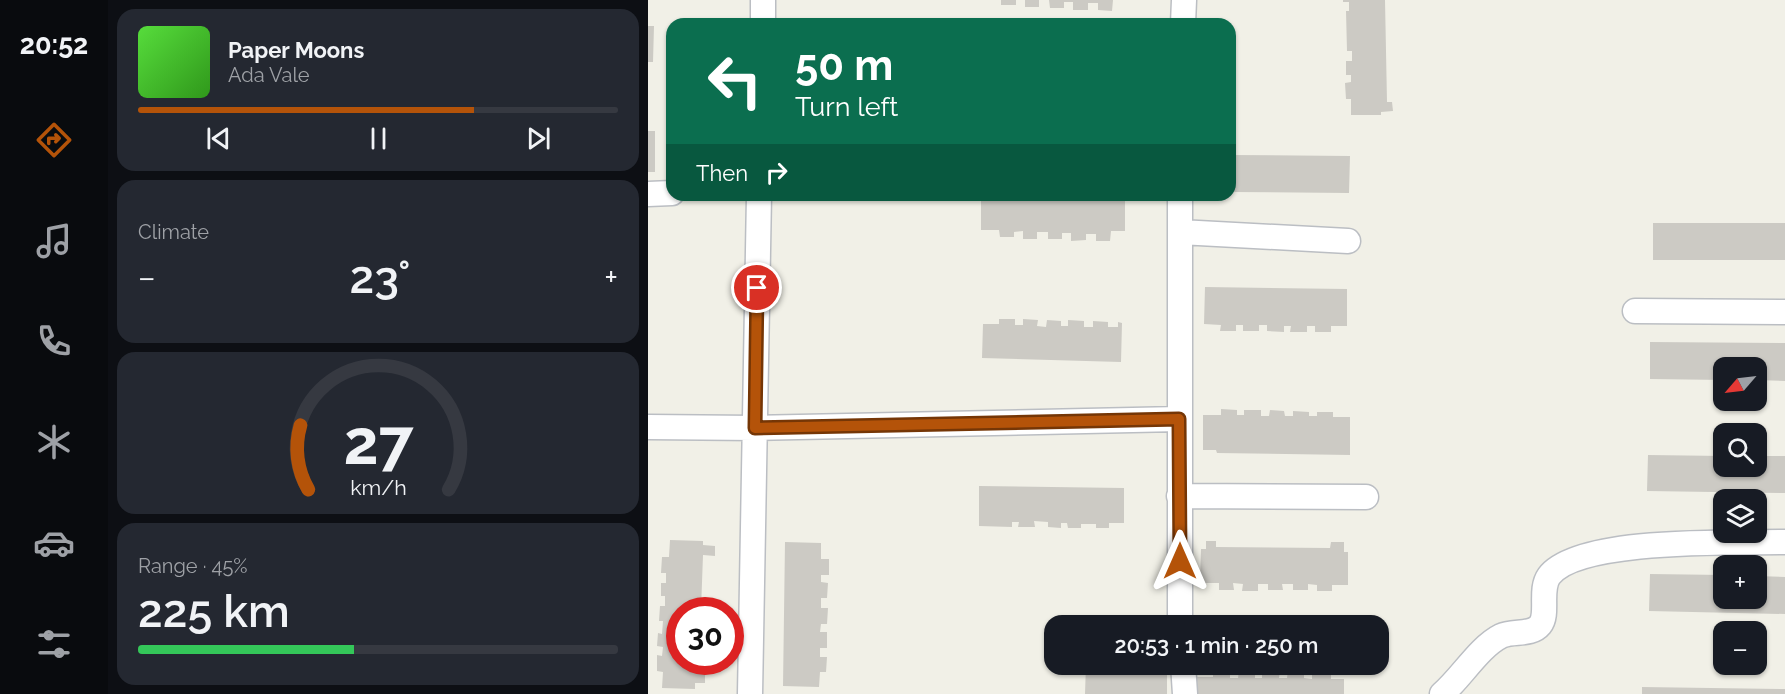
<!DOCTYPE html>
<meta charset="utf-8">
<style>
body{margin:0;font-family:Raleway,sans-serif;background:#242831;color:#f1f3f6;height:100vh;display:flex;flex-direction:column;font-size:22px;white-space:nowrap}
*{box-sizing:border-box;margin:0}
p{font-size:20px;color:#9ea1a6}
.icon{flex:none;width:33px;height:33px;fill:none;stroke:currentColor;stroke-width:2;stroke-linecap:round;stroke-linejoin:round}
.map{position:relative;flex:1;overflow:hidden}
.details{display:flex;flex-direction:column;gap:9px;padding:9px;background:#0d0f14;width:540px}
.details>*{flex:none}
.top-card{position:absolute;left:18px;top:18px;width:570px;height:183px;border-radius:18px;box-shadow:0 2px 4px #0004;background:#0b6e4f;color:#fff;overflow:hidden}
.needle{width:39px;rotate:242deg}
.fabs{position:absolute;left:1065px;top:357px;display:grid;gap:12px}
.fabs a{display:grid;place-items:center;width:54px;height:54px;border-radius:12px;background:#171b24;box-shadow:0 2px 4px #0004;font-size:30px}
.speed{position:absolute;left:18px;top:597px;display:flex;gap:12px;font-size:30px;font-weight:700;text-align:center}
.speed>*{display:grid;place-content:center;width:78px;height:78px;border-radius:50%;background:#171b24;box-shadow:0 2px 4px #0004;line-height:1}
.speed .limit{border:9px solid #d22;background:#fff;color:#111}
.pin{position:absolute;display:grid;place-items:center;width:51px;height:51px;color:#fff;margin:-26px;border:3px solid #fff;border-radius:50%;box-shadow:0 2px 6px #0007}
.me{position:absolute;width:66px;margin:-33px;rotate:0deg;stroke-linejoin:round;filter:drop-shadow(0 0 4px #0008)}
.turn{display:flex;align-items:center;gap:21px;height:126px;padding:0 30px;font-size:27px}
.turn .icon{width:78px;height:78px;stroke-width:2.5}
.turn b{display:block;font-size:42px;line-height:51px}
.then{display:flex;align-items:center;height:57px;padding:0 30px;background:#0003;gap:12px;font-size:22px}
.big{font-size:45px;font-weight:600;line-height:1.1}
.details .card{flex:1;display:flex;flex-direction:column;justify-content:center;gap:9px;min-width:0;padding:0 21px;border-radius:18px;background:#242831}
.details .dial{align-items:center;gap:0}
.dial svg{height:156px;overflow:visible;fill:none;stroke:#363941;stroke-width:7;stroke-linecap:round;text-anchor:middle}
.dial text{fill:#f1f3f6;stroke:none}
.song{display:flex;align-items:center;gap:18px}
.cover{width:72px;height:72px;border-radius:9px;background:linear-gradient(135deg,hsl(110 70% 55%),hsl(110 70% 35%))}
.played{height:6px;border-radius:3px;background:linear-gradient(90deg,#b45309 70%,#363941 70%)}
.keys{display:flex;justify-content:space-around;direction:ltr}
.heat{display:flex;justify-content:space-between;align-items:center;font-size:33px;direction:ltr}
.charge{height:9px;border-radius:4px;background:linear-gradient(90deg,#34c759 45%,#363941 0)}
.trip{position:absolute;left:396px;top:615px;width:345px;height:60px;border-radius:18px;background:#171b24;box-shadow:0 2px 4px #0004;font-weight:600;line-height:60px;text-align:center}
main{display:flex;flex:1;min-height:0}
.dock{display:flex;flex-direction:column;width:108px;justify-content:space-around;align-items:center;background:#090b0e;color:#9ea1a6}
.dock .icon{width:42px;height:42px}
.dock .on{color:#b45309}
.dock b{font-size:27px;color:#f1f3f6}
.map>svg:first-child{display:block}
.building{fill:#cccac4}
.lines{fill:none;stroke-linecap:round;stroke-linejoin:round}
.minor-casing{stroke:#bbbec3;stroke-width:27}
.minor{stroke:#fff;stroke-width:24}
.route-casing{stroke:#753606;stroke-width:15}
.route{stroke:#b45309;stroke-width:10}
</style>
<main>
<nav class="dock">
<b>20:52</b>
<svg class="icon on" aria-label="directions" viewBox="0 0 24 24"><path d="M12 3l9 9-9 9-9-9zM9 14v-3h6M13 9l2 2-2 2"/></svg>
<svg class="icon" aria-label="music" viewBox="0 0 24 24"><path d="M9 18V5l10-2v13"/><circle cx="6" cy="18" r="3"/><circle cx="16" cy="16" r="3"/></svg>
<svg class="icon" aria-label="phone" viewBox="0 0 24 24"><path d="M5 4h4l2 5-3 2q2 4 5 5l2-3 5 2v4C11 20 4 13 5 4z"/></svg>
<svg class="icon" aria-label="climate" viewBox="0 0 24 24"><path d="M12 3v18M4 7l16 10M4 17L20 7"/></svg>
<svg class="icon" aria-label="car" viewBox="0 0 24 24"><path d="M5 17H2v-5l4-1 3-4h7l3 4 3 1v5h-3M9 17h6M6 11h13"/><circle cx="7" cy="17" r="2"/><circle cx="17" cy="17" r="2"/></svg>
<svg class="icon" aria-label="filters" viewBox="0 0 24 24"><path d="M4 7h16M4 17h16"/><circle cx="9" cy="7" r="2"/><circle cx="15" cy="17" r="2"/></svg>
</nav>
<section class="details">
<div class="card">
<div class="song"><i class="cover"></i><div><b>Paper Moons</b><p>Ada Vale</p></div></div>
<div class="played"></div>
<div class="keys"><svg class="icon" aria-label="previous" viewBox="0 0 24 24"><path d="M18 5L8 12l10 7zM5 5v14"/></svg><svg class="icon" aria-label="pause" viewBox="0 0 24 24"><path d="M8 5v14M16 5v14"/></svg><svg class="icon" aria-label="next" viewBox="0 0 24 24"><path d="M6 5l10 7-10 7zM19 5v14"/></svg></div>
</div>
<div class="card"><p>Climate</p>
<div class="heat"><a>−</a><b class="big">23°</b><a>+</a></div>
</div>
<div class="card dial"><svg viewBox="0 0 100 80">
<path d="M14 69A42 42 0 1 1 86 69"/>
<path d="M14 69A42 42 0 0 1 10 36" stroke="#b45309"/>
<text x="50" y="56" font-size="32" font-weight="700">27</text>
<text x="50" y="72" font-size="11">km/h</text>
</svg></div>
<div class="card"><p>Range · 45%</p><b class="big">225 km</b><div class="charge"></div></div>
</section>
<div class="map">
<svg width="1137" height="694" viewBox="0 0 1137 694">
<rect width="100%" height="100%" fill="#f1f0e7"/>
<path class="building" d="M 353,0 L 368,0 L 368,5 L 353,5 Z
M 377,0 L 391,0 L 391,7 L 377,7 Z
M 401,0 L 465,0 L 464,11 L 450,10 L 450,3 L 440,3 L 440,10 L 425,10 L 425,2 L 416,2 L 416,8 L 402,8 Z
M 695,0 L 737,0 L 739,102 L 744,102 L 745,111 L 733,112 L 733,115 L 703,115 L 703,99 L 698,99 L 697,83 L 703,82 L 703,75 L 698,75 L 698,61 L 704,61 L 704,51 L 699,51 L 698,11 L 701,11 L 701,2 L 695,2 Z
M 0,26 L 6,26 L 5,62 L 0,62 Z
M 0,131 L 7,131 L 7,172 L 0,172 Z
M 582,155 L 702,156 L 701,193 L 582,192 Z
M 477,198 L 477,231 L 463,231 L 462,241 L 448,241 L 448,234 L 438,234 L 438,240 L 423,241 L 423,233 L 414,233 L 414,239 L 400,239 L 400,232 L 389,232 L 389,239 L 375,239 L 375,231 L 366,232 L 366,237 L 352,237 L 351,230 L 333,230 L 333,199 Z
M 1005,223 L 1137,223 L 1137,260 L 1005,260 Z
M 557,287 L 699,289 L 699,326 L 683,326 L 683,332 L 667,332 L 667,326 L 659,326 L 659,332 L 642,332 L 643,326 L 636,326 L 636,332 L 619,331 L 619,325 L 611,325 L 611,331 L 595,331 L 595,325 L 588,325 L 588,331 L 572,331 L 573,325 L 556,324 Z
M 351,319 L 367,319 L 367,325 L 375,325 L 375,319 L 390,320 L 389,326 L 398,327 L 399,320 L 413,321 L 413,326 L 420,326 L 420,320 L 436,321 L 436,327 L 445,327 L 445,321 L 460,322 L 460,327 L 470,327 L 470,322 L 474,323 L 473,362 L 334,358 L 335,324 L 351,324 Z
M 1002,342 L 1137,343 L 1137,381 L 1108,380 L 1108,368 L 1076,368 L 1076,380 L 1002,379 Z
M 573,409 L 589,410 L 589,415 L 596,415 L 596,410 L 613,410 L 613,416 L 621,416 L 622,410 L 636,411 L 637,416 L 645,416 L 645,411 L 661,412 L 661,416 L 669,416 L 669,412 L 685,412 L 685,417 L 702,417 L 702,455 L 569,453 L 568,450 L 555,450 L 555,415 L 573,415 Z
M 1000,455 L 1076,456 L 1076,466 L 1108,466 L 1108,456 L 1137,456 L 1137,493 L 999,491 Z
M 331,486 L 476,488 L 476,523 L 461,523 L 461,528 L 448,528 L 448,524 L 433,524 L 433,528 L 420,528 L 419,523 L 413,523 L 413,528 L 400,527 L 400,522 L 386,521 L 387,527 L 370,527 L 371,522 L 364,522 L 364,527 L 331,526 Z
M 22,540 L 55,541 L 55,545 L 67,546 L 67,556 L 55,555 L 53,610 L 32,610 L 32,662 L 52,662 L 51,673 L 57,673 L 57,683 L 47,683 L 47,689 L 14,688 L 15,672 L 9,671 L 9,655 L 14,656 L 15,647 L 9,646 L 10,633 L 14,634 L 15,621 L 11,621 L 12,606 L 17,606 L 17,596 L 13,596 L 13,583 L 18,583 L 18,573 L 13,573 L 14,557 L 21,557 Z
M 558,541 L 568,541 L 568,547 L 682,548 L 683,542 L 696,542 L 696,552 L 700,552 L 700,585 L 684,585 L 684,591 L 669,591 L 669,585 L 660,584 L 660,590 L 645,590 L 645,584 L 634,584 L 635,590 L 620,590 L 620,584 L 610,584 L 610,591 L 594,591 L 595,584 L 585,583 L 586,590 L 571,590 L 571,583 L 552,583 L 553,549 L 558,549 Z
M 137,542 L 173,543 L 173,559 L 181,559 L 181,575 L 173,575 L 173,582 L 180,583 L 179,598 L 173,598 L 173,608 L 180,608 L 179,624 L 173,624 L 172,632 L 179,632 L 179,648 L 172,648 L 172,657 L 179,657 L 178,672 L 172,672 L 171,687 L 135,686 Z
M 1002,574 L 1076,575 L 1076,598 L 1108,598 L 1108,576 L 1137,577 L 1137,614 L 1001,611 Z
M 438,664 L 454,664 L 454,669 L 519,670 L 519,694 L 437,694 Z
M 565,669 L 582,669 L 582,678 L 590,678 L 591,670 L 607,670 L 607,678 L 614,678 L 614,670 L 632,670 L 631,678 L 639,678 L 640,670 L 656,671 L 656,678 L 664,679 L 664,671 L 683,671 L 683,679 L 696,679 L 696,694 L 549,694 L 549,677 L 565,677 Z
M 994,687 L 1137,689 L 1137,694 L 994,694 Z"/>
<g class="lines">
<g class="minor-casing">
<path id="minor" d="M 115,24 L 115,0
M 535,24 L 536,0
M 0,194 L 24,193
M 532,232 L 700,241
M 987,311 L 1137,312
M 0,427 L 107,428 L 531,419
M 531,496 L 718,497
M 532,626 L 532,195
M 535,664 L 537,694
M 102,694 L 111,195
M 794,694 C 813,678 831,647 853,636 C 865,630 883,636 892,625 C 901,614 891,590 901,576 C 930,537 1088,543 1137,542"/>
</g>
<use href="#minor" class="minor"/>
</g>
<g class="lines">
<g class="route-casing">
<path id="route" d="M 109,288 L 107,428 L 531,419 L 532,561"/>
</g>
<use href="#route" class="route"/>
</g>
</svg>
<div class="fabs">
<a><svg class="needle" viewBox="-14 -14 28 28"><path d="M0-13l5 13h-10z" fill="#e53935"/><path d="M0 13l5-13h-10z" fill="#9ea1a6"/></svg></a>
<a><svg class="icon" aria-label="search" viewBox="0 0 24 24"><circle cx="10" cy="10" r="6"/><path d="M15 15l6 6"/></svg></a>
<a><svg class="icon" aria-label="layers" viewBox="0 0 24 24"><path d="M12 4l9 5-9 5-9-5zM3 14l9 5 9-5"/></svg></a>
<a>+</a>
<a>−</a>
</div>
<div class="speed"><div class="limit">30</div></div>
<div class="pin" style="left:109px;top:288px;background:#d93025"><svg class="icon" aria-label="arrive" viewBox="0 0 24 24"><path d="M6 21V4h12l-3 4 3 4H6"/></svg></div>
<svg class="me" style="left:532px;top:561px" viewBox="-20 -20 40 40"><path d="M0-17L14 15 0 8-14 15z" fill="#b45309" stroke="#fff" stroke-width="4"/></svg>
<div class="trip">20:53 · 1 min · 250 m</div>
<div class="top-card">
<div class="turn"><svg class="icon" aria-label="left" viewBox="0 0 24 24"><path d="M17 20v-9H6M10 6l-5 5 5 5"/></svg><div><b>50 m</b>Turn left</div></div>
<div class="then">Then<svg class="icon" aria-label="right" viewBox="0 0 24 24"><path d="M7 20v-9h11M14 6l5 5-5 5"/></svg></div>
</div>
</div>
</main>
